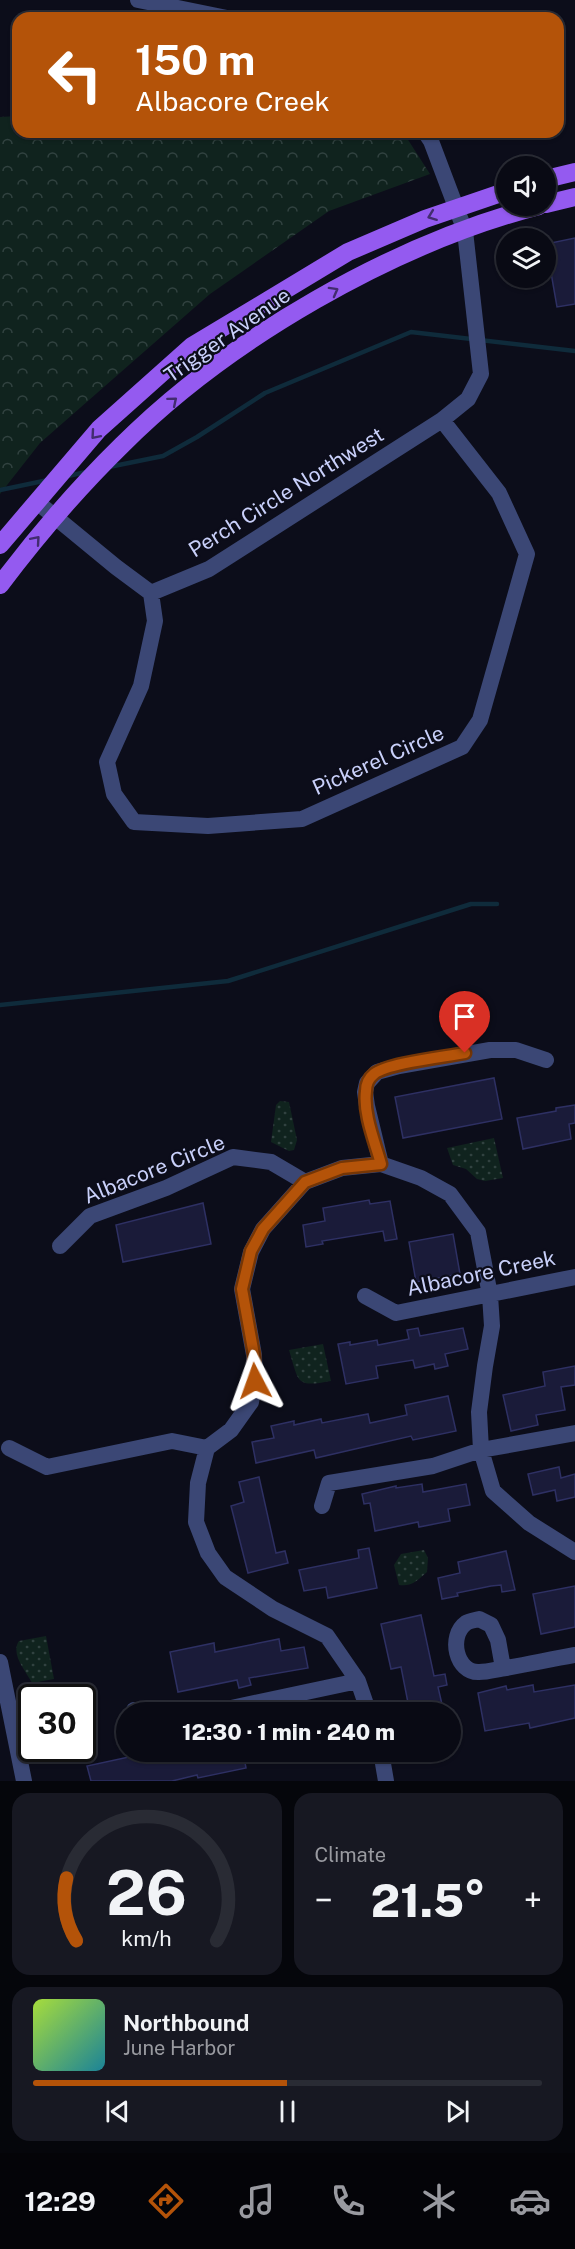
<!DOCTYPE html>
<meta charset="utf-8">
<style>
body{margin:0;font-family:"Public Sans",sans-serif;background:#171822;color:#f1f3f6;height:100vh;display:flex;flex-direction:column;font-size:22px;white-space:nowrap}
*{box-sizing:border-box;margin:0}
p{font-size:20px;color:#999aa0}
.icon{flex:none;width:33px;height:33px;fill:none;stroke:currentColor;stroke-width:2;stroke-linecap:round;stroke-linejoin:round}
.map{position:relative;height:1781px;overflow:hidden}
.sheet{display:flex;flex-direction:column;gap:12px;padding:12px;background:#05060b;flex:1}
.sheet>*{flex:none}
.guide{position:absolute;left:12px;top:12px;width:552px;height:126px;border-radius:18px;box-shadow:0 2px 4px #0004,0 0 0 2px #292b34;background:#b45309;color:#fff;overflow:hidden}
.buttons{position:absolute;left:496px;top:156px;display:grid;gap:12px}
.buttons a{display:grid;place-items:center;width:60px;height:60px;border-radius:50%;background:#090a14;box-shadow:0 2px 4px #0004,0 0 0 2px #292b34;font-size:30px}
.speed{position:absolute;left:18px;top:1684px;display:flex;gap:12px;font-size:30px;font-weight:700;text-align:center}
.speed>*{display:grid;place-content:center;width:78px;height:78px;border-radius:50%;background:#090a14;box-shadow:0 2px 4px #0004,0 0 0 2px #292b34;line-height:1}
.speed .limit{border:3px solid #111;border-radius:9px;background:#fff;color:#111}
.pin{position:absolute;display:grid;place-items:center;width:51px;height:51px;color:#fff;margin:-62px -26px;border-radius:50% 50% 50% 0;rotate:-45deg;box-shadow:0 0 6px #0007}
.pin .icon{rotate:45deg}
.me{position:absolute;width:66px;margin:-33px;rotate:356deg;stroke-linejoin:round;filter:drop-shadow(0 0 4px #0008)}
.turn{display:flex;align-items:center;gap:21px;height:126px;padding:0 24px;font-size:27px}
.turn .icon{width:78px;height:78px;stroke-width:2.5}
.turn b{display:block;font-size:42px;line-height:51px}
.big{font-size:45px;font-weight:800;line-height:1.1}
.sheet .widget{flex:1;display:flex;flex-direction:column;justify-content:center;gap:9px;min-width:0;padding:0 21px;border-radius:18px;background:#171822}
.sheet .dial{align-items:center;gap:0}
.dial svg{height:156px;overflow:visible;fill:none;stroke:#292b34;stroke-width:7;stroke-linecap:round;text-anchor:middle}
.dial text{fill:#f1f3f6;stroke:none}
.song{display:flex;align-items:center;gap:18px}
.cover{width:72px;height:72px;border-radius:9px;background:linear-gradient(135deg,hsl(80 70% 55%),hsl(190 70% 35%))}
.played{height:6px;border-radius:3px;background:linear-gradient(90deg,#b45309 50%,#292b34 50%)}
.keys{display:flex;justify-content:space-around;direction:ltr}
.heat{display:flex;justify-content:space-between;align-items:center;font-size:33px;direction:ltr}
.sheet .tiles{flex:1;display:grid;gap:12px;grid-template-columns:1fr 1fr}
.widget:last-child{grid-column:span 2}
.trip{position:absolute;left:116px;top:1702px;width:345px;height:60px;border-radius:30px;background:#090a14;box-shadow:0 2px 4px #0004,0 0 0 2px #292b34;font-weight:800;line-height:60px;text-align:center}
.tabs{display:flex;height:96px;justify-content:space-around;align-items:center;background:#040408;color:#999aa0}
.tabs .icon{width:42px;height:42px}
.tabs .active{color:#b45309}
.tabs b{font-size:27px;color:#f1f3f6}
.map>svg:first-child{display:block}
.green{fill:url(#green-dots)}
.forest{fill:url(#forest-crowns)}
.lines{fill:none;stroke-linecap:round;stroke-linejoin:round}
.stream{stroke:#0f2b3b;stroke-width:4.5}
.building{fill:#1a1b39;stroke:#2e3063;stroke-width:1.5}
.minor{stroke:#3b4775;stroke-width:16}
.major{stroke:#945af0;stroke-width:18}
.oneway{stroke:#422c70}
.route-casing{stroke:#753606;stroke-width:15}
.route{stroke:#b45309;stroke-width:10}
.labels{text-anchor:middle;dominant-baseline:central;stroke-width:4.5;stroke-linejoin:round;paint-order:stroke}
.street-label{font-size:21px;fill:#c9d0fa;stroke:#0c0d1a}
</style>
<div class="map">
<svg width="575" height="1781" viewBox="0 0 575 1781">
<defs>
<pattern id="green-dots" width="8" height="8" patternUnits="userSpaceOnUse" patternTransform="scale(1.5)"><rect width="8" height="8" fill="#10231e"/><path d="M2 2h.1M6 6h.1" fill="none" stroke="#314240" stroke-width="1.8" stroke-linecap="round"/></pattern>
<pattern id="forest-crowns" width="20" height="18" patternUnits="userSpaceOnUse" patternTransform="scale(1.5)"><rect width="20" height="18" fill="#10231e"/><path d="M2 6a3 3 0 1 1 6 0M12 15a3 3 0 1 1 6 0" fill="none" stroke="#314240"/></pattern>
</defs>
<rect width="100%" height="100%" fill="#0c0d1a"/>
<path class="green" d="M 280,1101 L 289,1102 L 297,1140 L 294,1150 L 289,1151 L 271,1142 L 276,1105 Z
M 494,1138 L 503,1178 L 485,1181 L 477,1179 L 466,1169 L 453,1165 L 447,1148 Z
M 323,1344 L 331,1381 C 295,1388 299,1382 289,1350 Z
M 424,1550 L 428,1558 L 427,1572 C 418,1580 412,1587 399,1585 L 394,1565 L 401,1554 Z
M 46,1636 L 54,1679 L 32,1683 C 26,1671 10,1654 19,1641 Z"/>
<path class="forest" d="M 18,116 L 18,132 L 403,132 L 430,174 L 329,211 L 210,294 L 40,443 L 0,494 L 0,117 Z"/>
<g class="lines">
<path class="stream" d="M 109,467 L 163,456 L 197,437 L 265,393 L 411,332 L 575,351
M 68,476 L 86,472
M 0,490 L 48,480
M 0,1005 L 228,981 L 471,904 L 497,904"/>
</g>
<path class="building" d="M 575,238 L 575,304 L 557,307 L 546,244 Z
M 494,1078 L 502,1119 L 403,1138 L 395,1097 Z
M 575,1105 L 575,1123 L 569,1124 L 571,1139 L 523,1149 L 517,1118 L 556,1111 L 556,1108 Z
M 369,1200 L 370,1204 L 390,1201 L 397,1239 L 385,1241 L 383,1231 L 322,1241 L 323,1244 L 306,1247 L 303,1225 L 325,1221 L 323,1208 Z
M 203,1203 L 211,1244 L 123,1262 L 116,1225 Z
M 453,1234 L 460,1274 L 416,1282 L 409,1242 Z
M 418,1328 L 420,1336 L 463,1328 L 468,1349 L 445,1354 L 448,1366 L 435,1369 L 434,1364 L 415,1368 L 413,1360 L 376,1366 L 378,1378 L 346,1384 L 338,1344 L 350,1342 L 350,1345 L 377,1340 L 378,1345 L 409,1339 L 407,1330 Z
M 575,1366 L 575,1385 L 561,1387 L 565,1410 L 536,1415 L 538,1425 L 511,1431 L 503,1395 L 545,1386 L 543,1372 Z
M 448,1396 L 456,1431 L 413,1440 L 411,1436 L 316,1458 L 314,1450 L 256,1463 L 252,1442 L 274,1438 L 271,1426 L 294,1421 L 294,1425 L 321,1419 L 322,1423 L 368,1414 L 370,1423 L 407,1415 L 405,1405 Z
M 559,1467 L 561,1478 L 575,1474 L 575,1497 L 557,1501 L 555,1490 L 533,1495 L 528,1474 Z
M 259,1477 L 276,1553 L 285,1551 L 288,1563 L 248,1573 L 231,1506 L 244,1502 L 239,1482 Z
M 422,1484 L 423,1492 L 466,1484 L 470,1505 L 448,1509 L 450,1521 L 419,1527 L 418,1522 L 375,1531 L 370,1503 L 364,1504 L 362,1494 L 396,1486 L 396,1488 Z
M 369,1548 L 377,1588 L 328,1598 L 326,1587 L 304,1591 L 299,1570 L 359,1558 L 358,1550 Z
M 506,1551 L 515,1590 L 502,1592 L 501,1585 L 491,1586 L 457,1593 L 458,1596 L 442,1599 L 438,1578 L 460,1573 L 458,1562 Z
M 575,1586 L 575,1627 L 541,1634 L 533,1594 Z
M 421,1615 L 434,1676 L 445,1674 L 447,1685 L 438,1687 L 444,1713 L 410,1713 L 401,1667 L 391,1669 L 381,1624 Z
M 279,1639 L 281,1651 L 304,1647 L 308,1668 L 249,1678 L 251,1685 L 239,1688 L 237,1680 L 178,1692 L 170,1652 L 214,1643 L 215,1652 Z
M 533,1685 L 534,1692 L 575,1685 L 575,1718 L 530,1728 L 529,1723 L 485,1731 L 478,1693 L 506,1686 L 507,1690 Z
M 152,1752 L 243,1752 L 246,1768 L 198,1778 L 197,1775 L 172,1781 L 91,1781 L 87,1766 Z"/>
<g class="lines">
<path class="minor" d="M 138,0 L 227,18
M 37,502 L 116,567 L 151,593
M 151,593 L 155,621 L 141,686 L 107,762 L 114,794 L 134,822 L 208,826 L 302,819 L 462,747 L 480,720 L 527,554 L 499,493 L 442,420
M 151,593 L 209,569 L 442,420 L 468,399 L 481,374 L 465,231 L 431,141 L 425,132
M 381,1164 L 367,1106 L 365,1092 L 367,1083 L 377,1072 L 399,1066 L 490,1050 L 516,1050 L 546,1060
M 60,1246 L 90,1216 L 166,1188 L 233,1157 L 271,1162 L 305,1182
M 365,1296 L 396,1313 L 575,1277
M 9,1448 L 47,1467 L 172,1441 L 207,1448
M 322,1506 L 329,1483 L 433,1466 L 481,1450 L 575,1433
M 0,1662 L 24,1781
M 503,1668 L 498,1640 L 491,1625 L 479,1619 C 476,1620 469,1621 466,1623 C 448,1636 456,1673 479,1672 C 488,1672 498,1669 506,1668 C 529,1664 552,1659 575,1655
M 134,1710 L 142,1713
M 208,1713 L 358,1681
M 369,1713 L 358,1681 L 327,1636 L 273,1609 L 225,1577 L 208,1553 L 196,1522 L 198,1483 L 207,1448 L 231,1430 L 251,1402 L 255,1381 L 254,1355 L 242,1289 L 251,1252 L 263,1229 L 305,1182 L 342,1168 L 381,1164 L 421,1178 L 450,1194 L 478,1232 L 490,1295 L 492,1326 L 485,1366 L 479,1412 L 481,1450 L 493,1491 L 529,1523 L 575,1552
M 381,1752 L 386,1781"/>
<path class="major" d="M 546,179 L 575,172
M 546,204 L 575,197
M 0,545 L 99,429 L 192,346 L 348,252 L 425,219 L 507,191
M 0,585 C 37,536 78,488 122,445 C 228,339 393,244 539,206"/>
</g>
<defs><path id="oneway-chevron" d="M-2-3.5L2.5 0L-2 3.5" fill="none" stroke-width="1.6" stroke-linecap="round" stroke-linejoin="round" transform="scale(1.5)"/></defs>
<g class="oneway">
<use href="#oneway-chevron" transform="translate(432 216) rotate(159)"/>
<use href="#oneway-chevron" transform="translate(334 291) rotate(-29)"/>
<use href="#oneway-chevron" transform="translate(173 401) rotate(-40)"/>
<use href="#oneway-chevron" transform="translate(95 435) rotate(131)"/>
<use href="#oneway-chevron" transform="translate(36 540) rotate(-49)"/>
</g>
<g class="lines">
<g class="route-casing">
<path id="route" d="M 255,1381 L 254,1355 L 242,1289 L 251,1251 L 263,1229 L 305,1182 L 342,1168 L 381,1164 C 375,1142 363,1114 366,1091 C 366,1084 369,1078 374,1074 C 388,1063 445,1057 465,1053"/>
</g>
<use href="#route" class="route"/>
</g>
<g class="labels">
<g class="street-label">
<text transform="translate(227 335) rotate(-35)">Trigger Avenue</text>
<text transform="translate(286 492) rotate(-32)">Perch Circle Northwest</text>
<text transform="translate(378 760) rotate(-24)">Pickerel Circle</text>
<text transform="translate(154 1169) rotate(-22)">Albacore Circle</text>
<text transform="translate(481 1273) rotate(-12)">Albacore Creek</text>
</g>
</g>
</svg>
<div class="buttons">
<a><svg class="icon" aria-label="sound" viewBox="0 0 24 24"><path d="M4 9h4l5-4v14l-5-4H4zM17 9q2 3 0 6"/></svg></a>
<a><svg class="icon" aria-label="layers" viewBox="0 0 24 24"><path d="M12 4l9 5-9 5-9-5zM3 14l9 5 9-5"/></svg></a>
</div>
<div class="speed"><div class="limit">30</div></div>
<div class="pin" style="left:465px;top:1053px;background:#d93025"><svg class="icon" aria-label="arrive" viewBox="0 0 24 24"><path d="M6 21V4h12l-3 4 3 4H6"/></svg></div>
<svg class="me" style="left:255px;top:1381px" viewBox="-20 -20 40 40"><path d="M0-17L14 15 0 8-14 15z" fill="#b45309" stroke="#fff" stroke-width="4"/></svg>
<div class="trip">12:30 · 1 min · 240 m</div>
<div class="guide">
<div class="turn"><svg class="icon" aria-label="left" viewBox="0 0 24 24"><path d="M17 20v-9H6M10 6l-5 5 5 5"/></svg><div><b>150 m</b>Albacore Creek</div></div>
</div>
</div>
<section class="sheet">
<div class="tiles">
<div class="widget dial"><svg viewBox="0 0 100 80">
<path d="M14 69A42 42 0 1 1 86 69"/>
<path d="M14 69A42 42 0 0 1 9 37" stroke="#b45309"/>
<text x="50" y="56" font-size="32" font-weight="700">26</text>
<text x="50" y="72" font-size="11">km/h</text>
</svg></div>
<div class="widget"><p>Climate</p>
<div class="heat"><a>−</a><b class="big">21.5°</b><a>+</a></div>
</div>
<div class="widget">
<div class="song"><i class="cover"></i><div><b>Northbound</b><p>June Harbor</p></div></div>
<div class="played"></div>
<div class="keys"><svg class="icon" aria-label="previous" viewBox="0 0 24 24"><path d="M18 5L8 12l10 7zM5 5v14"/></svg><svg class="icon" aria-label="pause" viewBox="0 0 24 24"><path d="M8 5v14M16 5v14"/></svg><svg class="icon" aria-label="next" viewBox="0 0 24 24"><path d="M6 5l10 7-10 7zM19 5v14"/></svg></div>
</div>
</div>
</section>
<nav class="tabs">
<b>12:29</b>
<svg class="icon active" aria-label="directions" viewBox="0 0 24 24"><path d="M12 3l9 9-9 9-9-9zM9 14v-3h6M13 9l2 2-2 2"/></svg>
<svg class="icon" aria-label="music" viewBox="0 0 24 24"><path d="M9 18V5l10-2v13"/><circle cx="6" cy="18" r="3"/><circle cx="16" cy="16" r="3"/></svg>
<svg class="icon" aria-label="phone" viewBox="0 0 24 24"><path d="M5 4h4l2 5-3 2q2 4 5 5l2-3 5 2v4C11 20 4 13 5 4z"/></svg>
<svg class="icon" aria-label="climate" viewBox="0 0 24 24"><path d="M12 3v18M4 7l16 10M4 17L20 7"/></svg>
<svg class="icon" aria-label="car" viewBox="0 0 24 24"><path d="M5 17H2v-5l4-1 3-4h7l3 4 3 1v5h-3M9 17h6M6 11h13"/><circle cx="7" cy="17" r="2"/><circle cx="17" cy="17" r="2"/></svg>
</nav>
